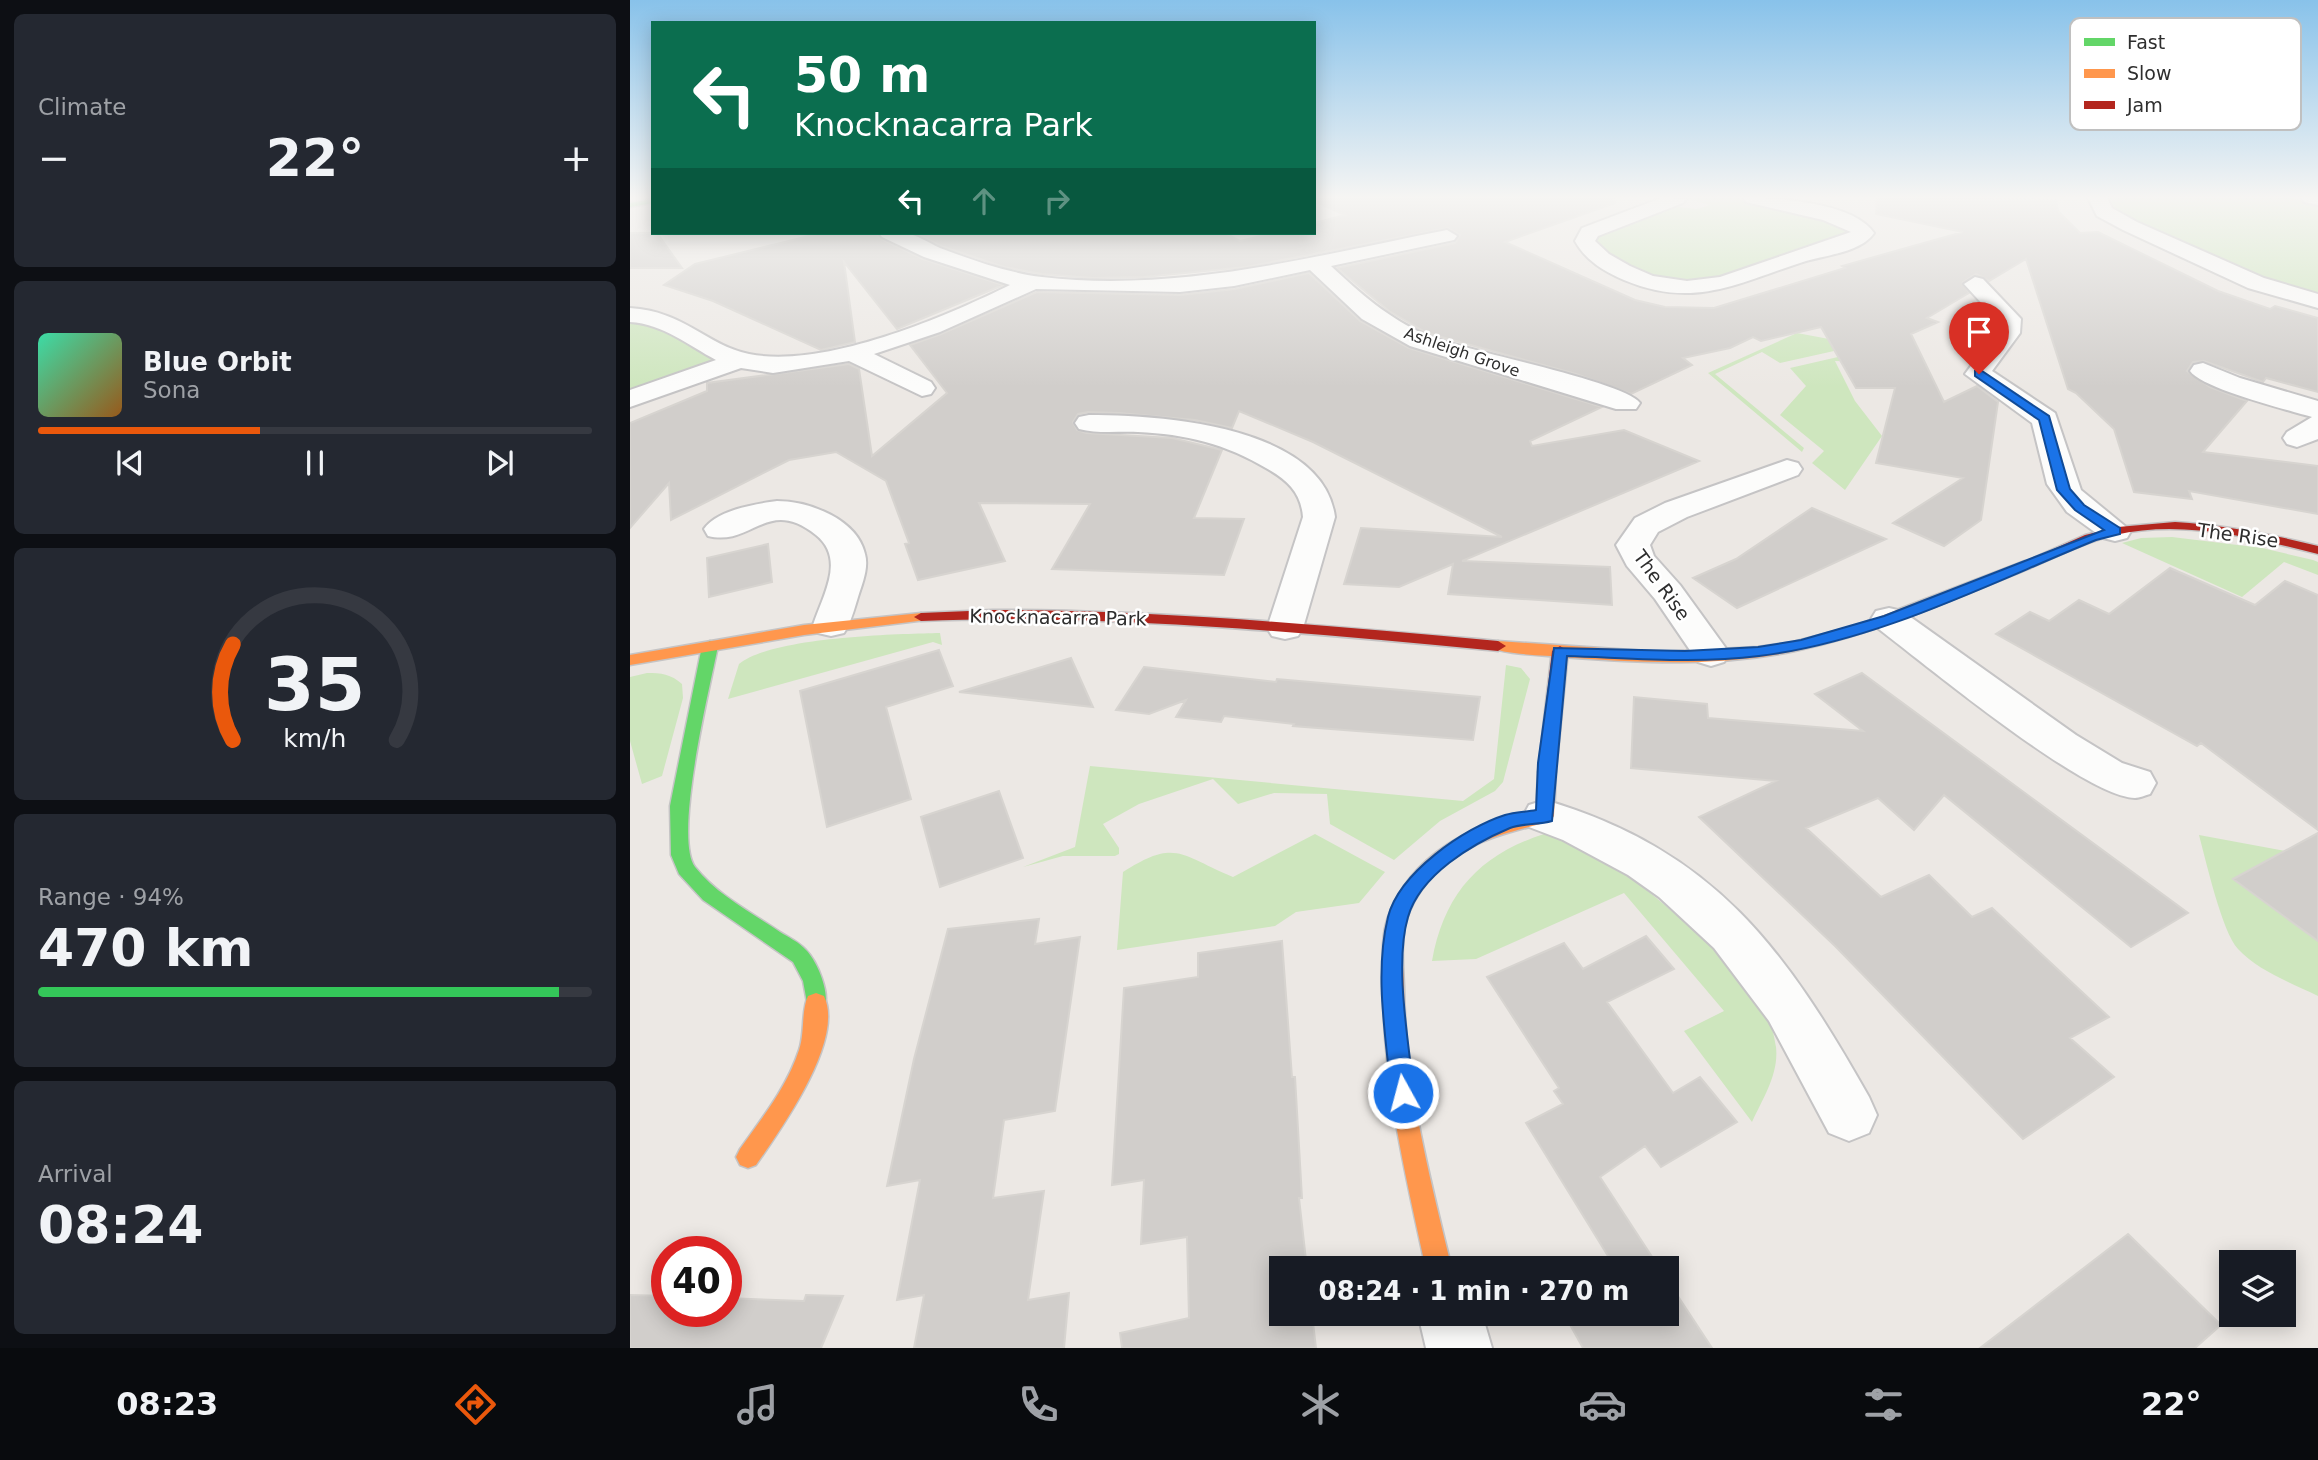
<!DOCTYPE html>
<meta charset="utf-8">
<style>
body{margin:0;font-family:"DejaVu Sans",sans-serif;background:#242831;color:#f1f3f6;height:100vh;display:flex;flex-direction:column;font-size:26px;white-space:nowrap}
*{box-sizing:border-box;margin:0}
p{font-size:23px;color:#9ea1a6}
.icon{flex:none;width:38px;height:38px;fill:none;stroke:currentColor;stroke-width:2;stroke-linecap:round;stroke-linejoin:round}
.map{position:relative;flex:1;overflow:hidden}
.sheet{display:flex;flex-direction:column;gap:14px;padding:14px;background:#0d0f14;width:630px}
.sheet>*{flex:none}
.hud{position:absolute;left:21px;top:21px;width:665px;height:214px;border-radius:0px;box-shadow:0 4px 18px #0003;background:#0b6e4f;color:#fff;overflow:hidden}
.controls{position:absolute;left:1589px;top:1250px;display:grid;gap:14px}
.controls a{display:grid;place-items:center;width:77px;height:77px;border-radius:0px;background:#171b24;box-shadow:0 4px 18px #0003;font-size:35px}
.speed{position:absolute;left:21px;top:1236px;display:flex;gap:14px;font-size:35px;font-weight:700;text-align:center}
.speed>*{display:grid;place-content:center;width:91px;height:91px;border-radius:50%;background:#171b24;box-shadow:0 4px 18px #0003;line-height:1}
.speed .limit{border:10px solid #d22;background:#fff;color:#111}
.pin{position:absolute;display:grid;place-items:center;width:60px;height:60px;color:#fff;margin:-72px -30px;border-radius:50% 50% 50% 0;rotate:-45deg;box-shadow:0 0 7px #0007}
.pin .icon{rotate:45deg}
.me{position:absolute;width:77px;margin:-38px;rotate:353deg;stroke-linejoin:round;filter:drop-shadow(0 0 5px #0008)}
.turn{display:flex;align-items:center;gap:24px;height:147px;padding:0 28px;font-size:32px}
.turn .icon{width:91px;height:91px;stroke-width:2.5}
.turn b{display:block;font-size:49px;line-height:60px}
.lanes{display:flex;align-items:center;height:66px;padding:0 28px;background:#0003;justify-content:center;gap:35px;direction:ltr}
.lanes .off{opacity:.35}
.big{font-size:52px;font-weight:600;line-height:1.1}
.sheet .widget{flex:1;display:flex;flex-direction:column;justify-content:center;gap:10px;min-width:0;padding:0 24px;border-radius:10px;background:#242831}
.sheet .dial{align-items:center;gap:0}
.dial svg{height:182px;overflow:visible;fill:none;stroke:#363941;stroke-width:7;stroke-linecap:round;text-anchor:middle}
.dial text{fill:#f1f3f6;stroke:none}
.song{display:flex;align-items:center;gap:21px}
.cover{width:84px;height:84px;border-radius:10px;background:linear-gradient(135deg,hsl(160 70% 55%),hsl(30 70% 35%))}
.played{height:7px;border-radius:4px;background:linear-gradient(90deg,#ea580c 40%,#363941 40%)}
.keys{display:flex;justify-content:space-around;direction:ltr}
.heat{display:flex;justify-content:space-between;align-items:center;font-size:38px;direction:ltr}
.charge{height:10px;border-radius:5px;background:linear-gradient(90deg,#34c759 94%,#363941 0)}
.trip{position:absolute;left:639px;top:1256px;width:410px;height:70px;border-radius:0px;background:#171b24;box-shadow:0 4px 18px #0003;font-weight:600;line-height:70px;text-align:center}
.dock{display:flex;height:112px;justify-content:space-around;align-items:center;background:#090b0e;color:#9ea1a6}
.dock .icon{width:49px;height:49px}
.dock .selected{color:#ea580c}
.dock b{font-size:32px;color:#f1f3f6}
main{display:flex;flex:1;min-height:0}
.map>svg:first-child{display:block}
.green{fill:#cee6be}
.building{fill:#d1cecb;stroke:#d7d4d0;stroke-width:2}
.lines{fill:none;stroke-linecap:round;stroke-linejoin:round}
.street-casing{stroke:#c5c4c5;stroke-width:4}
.fast-casing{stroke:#c5c4c5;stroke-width:3}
.slow-casing{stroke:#c5c4c5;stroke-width:3}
.jam-casing{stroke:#c5c4c5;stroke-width:3}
.street{fill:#fcfcfb;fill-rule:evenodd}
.fast{fill:#63d668;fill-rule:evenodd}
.slow{fill:#ff974d;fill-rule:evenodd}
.jam{fill:#b3261e;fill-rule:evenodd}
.route{fill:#1a73e8;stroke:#114b97;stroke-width:2}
.labels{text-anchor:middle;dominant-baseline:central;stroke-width:5;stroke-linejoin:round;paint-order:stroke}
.far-street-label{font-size:16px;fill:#2e2e2e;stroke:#fff}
.street-label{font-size:19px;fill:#2e2e2e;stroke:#fff}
.key{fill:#fff;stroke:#c0c0c0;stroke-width:2}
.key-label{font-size:19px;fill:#2e2e2e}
</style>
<main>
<section class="sheet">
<div class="widget"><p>Climate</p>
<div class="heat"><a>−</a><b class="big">22°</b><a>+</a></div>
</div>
<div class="widget">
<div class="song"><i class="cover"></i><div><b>Blue Orbit</b><p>Sona</p></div></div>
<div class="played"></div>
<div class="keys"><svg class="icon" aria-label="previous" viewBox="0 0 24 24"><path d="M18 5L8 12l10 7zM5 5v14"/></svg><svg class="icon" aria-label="pause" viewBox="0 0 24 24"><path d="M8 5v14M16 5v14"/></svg><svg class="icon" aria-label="next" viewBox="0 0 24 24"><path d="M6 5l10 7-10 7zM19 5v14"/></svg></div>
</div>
<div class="widget dial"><svg viewBox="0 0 100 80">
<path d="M14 69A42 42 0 1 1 86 69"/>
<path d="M14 69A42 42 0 0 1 14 27" stroke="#ea580c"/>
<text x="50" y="56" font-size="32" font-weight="700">35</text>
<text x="50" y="72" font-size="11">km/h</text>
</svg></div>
<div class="widget"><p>Range · 94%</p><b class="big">470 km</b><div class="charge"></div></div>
<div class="widget"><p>Arrival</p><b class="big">08:24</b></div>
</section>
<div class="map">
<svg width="1688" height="1348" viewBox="0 0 1688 1348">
<rect width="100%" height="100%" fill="#ece8e4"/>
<path class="green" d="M 1055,198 L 1107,198 L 1207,223 L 1221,234 C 1177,250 1085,291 1041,283 C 1011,278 988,261 966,243 L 967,233 L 1039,206 L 1067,209 L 1080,205 Z
M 1480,198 L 1661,198 L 1688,203 L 1688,297 L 1643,285 L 1487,214 Z
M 0,321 L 17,322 L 79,354 L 81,359 L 77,364 L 0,393 Z
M 1167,333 L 1231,345 L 1150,363 L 1132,352 L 1085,374 L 1174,448 L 1172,452 L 1078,373 Z
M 1234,351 L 1296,363 L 1205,361 L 1225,401 L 1252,436 L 1215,490 L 1182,463 L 1194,451 L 1150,415 L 1176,386 L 1160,368 Z
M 1542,537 L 1632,548 L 1683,560 L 1688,562 L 1688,575 L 1654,562 L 1612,597 L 1492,543 L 1511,538 Z
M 310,633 L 312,645 L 303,642 L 98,699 L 109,664 C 142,637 265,634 310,633 Z
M 876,665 L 891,668 L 900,679 L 873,782 L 865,791 L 810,821 L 764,860 L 700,824 L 697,794 L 644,793 L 608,804 L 583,779 L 509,804 L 473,824 L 489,848 L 489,854 L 485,856 L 433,856 L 393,867 L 445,847 L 460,766 L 833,801 L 864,779 Z
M 17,673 C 31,673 41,674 52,684 L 53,698 L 32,776 L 12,784 L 0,741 L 0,677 Z
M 685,834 L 755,872 L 729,903 L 666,912 L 645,926 L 487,950 L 493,872 C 546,838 550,855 603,877 Z
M 914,834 C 966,834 1110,964 1136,1011 C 1141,1020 1144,1036 1146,1047 C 1149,1074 1133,1098 1122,1122 L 1054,1031 L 1094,1011 L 994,893 L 846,959 L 802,961 C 814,894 849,855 914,834 Z
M 1569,835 L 1688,857 L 1688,996 C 1662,983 1628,971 1608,949 C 1592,932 1576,861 1569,835 Z"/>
<path class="building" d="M 684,198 L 984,198 L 985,203 L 875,242 L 1005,300 L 1035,307 L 1084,308 L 1215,268 L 1212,266 L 1333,232 L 1246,214 L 1247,198 L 1426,200 L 1428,211 L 1450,233 L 1468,232 L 1588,291 L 1640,309 L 1645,306 L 1688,318 L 1688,392 L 1636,378 L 1633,382 L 1574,361 L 1563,362 L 1557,371 L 1580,387 L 1617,401 L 1573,452 L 1688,466 L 1688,514 L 1559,491 L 1562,499 L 1504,492 L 1484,429 L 1446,393 L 1438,389 L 1396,259 L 1359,281 L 1346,274 L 1333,282 L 1339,293 L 1297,318 L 1308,322 L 1281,334 L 1314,402 L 1347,386 L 1368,402 L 1351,520 L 1314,546 L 1263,523 L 1333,478 L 1246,463 L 1265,388 L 1226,388 L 1191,327 L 1131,341 L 1123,337 L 1100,348 L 1053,358 L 1062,365 L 1001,394 L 946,374 L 797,333 L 759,311 L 707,268 L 825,243 L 830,235 L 818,228 L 616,267 L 514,277 L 463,278 L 412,274 L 374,267 L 311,246 L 285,233 L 595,233 L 610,241 L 643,233 L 684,233 L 684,223 L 715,215 L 684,201 Z
M 0,233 L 27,233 L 52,268 L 0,268 Z
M 191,233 L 246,233 L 251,239 L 293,259 L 373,285 L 267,329 L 214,262 L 225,342 L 191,350 L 83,301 L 34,285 L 65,264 Z
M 679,273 L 730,321 L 779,348 L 972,407 L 900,441 L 902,446 L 994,430 L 1069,461 L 832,561 L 980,567 L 982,605 L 818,594 L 823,564 L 769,587 L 714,584 L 731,528 L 872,537 L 683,442 L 609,411 L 602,428 L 565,420 L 489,413 L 458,412 L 448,414 L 443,422 L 447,430 L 456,433 L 542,438 L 592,450 L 564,518 L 614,519 L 594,575 L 422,569 L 460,504 L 349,503 L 375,561 L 288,580 L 275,544 L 279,543 L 256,481 L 206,452 L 159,460 L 41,520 L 39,483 L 0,528 L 0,423 L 77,391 L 77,383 L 219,364 L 229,369 L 242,456 L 317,393 L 280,345 L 311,334 L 407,292 L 550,295 L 605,289 Z
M 1182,508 L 1256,539 L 1107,608 L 1063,578 L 1106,559 Z
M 138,544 L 142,582 L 79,597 L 77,558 Z
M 1540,568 L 1625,605 L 1655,581 L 1688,595 L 1688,830 L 1571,743 L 1567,746 L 1366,634 L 1400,612 L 1419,621 L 1449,600 L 1479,614 Z
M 309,650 L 323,686 L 256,707 L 281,799 L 197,827 L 170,691 Z
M 441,658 L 463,707 L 329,692 Z
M 514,667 L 646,682 L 647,679 L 850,697 L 843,740 L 663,726 L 664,724 L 594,716 L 591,722 L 546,717 L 556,700 L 519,714 L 486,710 Z
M 1232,673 L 1558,913 L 1501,947 L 1314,795 L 1284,830 L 1248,798 L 1176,828 L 1251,897 L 1299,875 L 1342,917 L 1362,908 L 1479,1017 L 1440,1038 L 1484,1077 L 1393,1139 L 1205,946 L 1069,817 L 1146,781 L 1001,768 L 1004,697 L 1077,704 L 1078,718 L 1233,731 L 1185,694 Z
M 369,791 L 393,858 L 310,887 L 291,817 Z
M 1688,833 L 1688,941 L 1603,879 Z
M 409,919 L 405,944 L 450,937 L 425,1111 L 374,1120 L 363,1198 L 414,1191 L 398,1300 L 439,1293 L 434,1348 L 284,1348 L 294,1295 L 267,1300 L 290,1180 L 257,1186 L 284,1059 L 318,929 Z
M 1016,936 L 1044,969 L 977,1002 L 1043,1093 L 1070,1077 L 1107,1122 L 1031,1167 L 1015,1146 L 970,1177 L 1030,1269 L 986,1269 L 896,1123 L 933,1104 L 924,1091 L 929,1088 L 857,977 L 934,943 L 953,969 Z
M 652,941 L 662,1077 L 665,1077 L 672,1198 L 669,1198 L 677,1269 L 651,1269 L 651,1314 L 682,1314 L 686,1348 L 492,1348 L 490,1333 L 559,1318 L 557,1237 L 511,1244 L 514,1180 L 482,1185 L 494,988 L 568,977 L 568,953 Z
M 1498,1234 L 1591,1325 L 1565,1348 L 1350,1348 Z
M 1036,1278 L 1082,1348 L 953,1348 L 934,1314 L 1036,1314 Z
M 0,1295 L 37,1296 L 37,1311 L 96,1311 L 96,1298 L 174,1301 L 176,1295 L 213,1296 L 191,1348 L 0,1348 Z"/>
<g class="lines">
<g class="street-casing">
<path id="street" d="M 1031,198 L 1056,199 L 1053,203 L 968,236 L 965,241 L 979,254 L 1000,266 L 1023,276 L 1057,281 L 1090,277 L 1221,232 L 1193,220 L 1116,202 L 1114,198 C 1148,198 1223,202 1244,233 C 1231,252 1197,255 1176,261 C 1109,282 1065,310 994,280 C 974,271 956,261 945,241 L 952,228 Z
M 1458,198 L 1477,198 L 1482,208 L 1507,222 L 1634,278 L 1688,294 L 1688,308 L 1618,288 L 1493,230 L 1467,216 Z
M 1672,198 L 1688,198 L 1688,205 L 1674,202 Z
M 817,230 L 827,236 L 824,240 L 701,266 C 731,294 758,318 796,335 C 834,351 994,381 1010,403 L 1006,409 L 986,409 L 780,346 L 732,319 L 680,270 L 604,286 L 550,292 L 406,289 L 310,332 L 244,354 L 301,382 L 305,388 L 301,394 L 292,396 L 219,361 L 143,373 L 111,368 L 0,407 L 0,390 L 86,360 C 58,345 33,324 0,322 L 0,308 C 54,311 76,345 119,354 C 193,369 313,318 380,285 L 294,257 L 252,237 L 249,233 C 257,233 267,231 276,233 C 287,235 299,243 310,248 C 342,260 378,273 412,277 C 549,293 684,256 817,230 Z
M 1345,277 L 1353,279 L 1391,319 L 1390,333 L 1362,371 L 1425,413 L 1451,490 L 1501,531 L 1497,538 L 1485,541 L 1473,538 L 1437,512 L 1417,484 L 1402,423 L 1335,374 L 1366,332 L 1367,320 L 1334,284 Z
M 1573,363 L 1610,378 L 1688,401 L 1688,439 L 1667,447 L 1657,444 L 1653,438 L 1657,432 L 1682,417 C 1658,410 1573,389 1560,371 L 1564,365 Z
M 459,415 C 529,415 693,425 705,517 L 673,628 L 668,636 L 655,639 L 642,636 L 637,628 L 673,517 C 671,492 657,480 636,468 C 596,444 555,434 508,432 C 489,431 468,434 449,429 L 445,423 L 449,417 Z
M 1157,460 L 1168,463 L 1172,469 L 1168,475 L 1057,517 L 1028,532 L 1020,545 L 1024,556 L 1050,585 L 1100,654 L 1094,662 L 1081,666 L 1068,662 L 1025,599 L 997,566 L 986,545 L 1005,518 L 1035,503 Z
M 147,501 C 179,501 227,519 235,554 C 239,568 232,584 228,597 C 224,610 221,622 214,633 L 201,636 L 188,633 L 183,625 C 193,595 216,559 186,535 C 137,496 122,547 78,536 L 74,529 C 87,510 125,504 147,501 Z
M 1259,608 L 1272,611 L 1446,735 L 1492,763 L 1520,772 L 1526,783 L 1520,794 C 1516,795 1509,798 1505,798 C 1454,797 1293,662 1246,627 L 1241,619 L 1246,611 Z
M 915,800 C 1086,851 1155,949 1239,1097 L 1247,1115 L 1239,1133 L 1219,1141 L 1199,1133 L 1139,1021 L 1084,948 L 1029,897 L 998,875 L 933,840 L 899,827 L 893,816 L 899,805 Z
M 788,1314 L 852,1314 L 862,1348 L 796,1348 Z"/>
</g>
<g class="fast-casing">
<path id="fast" d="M 23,199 L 23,203 L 0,207 L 0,203 Z
M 80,641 L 88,646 C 80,687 43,837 65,867 C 87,895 121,912 150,932 C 158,937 169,942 176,950 C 187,961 201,994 194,1008 L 186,1011 L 178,1008 L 173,981 L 163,962 L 73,900 L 49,874 L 41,855 L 40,806 L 72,646 Z"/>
</g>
<g class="slow-casing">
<path id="slow" d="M 1395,561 L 1402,565 L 1400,568 C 1323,600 1247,633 1165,651 C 1089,667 1009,663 932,657 C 917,655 869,655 860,646 L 868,641 L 1030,652 L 1128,647 L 1163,642 L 1225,626 Z
M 291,613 L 298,617 L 296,620 L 174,635 L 0,665 L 0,655 L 174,625 Z
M 917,766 L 923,768 L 926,772 L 924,816 L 921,821 C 872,835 837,839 799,880 C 789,892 780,907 776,922 C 771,943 773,965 774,986 C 775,1082 799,1175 822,1269 L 796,1269 C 775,1173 752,1079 753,980 C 753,960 751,937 758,917 C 781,854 844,822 906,811 L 908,772 L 911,768 Z
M 186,993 L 194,996 C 215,1040 151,1129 126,1165 L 118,1168 L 110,1165 L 106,1157 L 110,1149 C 132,1118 157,1087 169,1050 C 175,1033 171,1011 178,996 Z"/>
</g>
<g class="jam-casing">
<path id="jam" d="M 1545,522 C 1594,525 1640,534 1688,546 L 1688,554 C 1624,538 1552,519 1485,535 C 1455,542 1428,556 1400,568 L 1390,568 L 1388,565 L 1455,535 L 1488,527 Z
M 363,610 C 532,610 700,626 868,641 L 876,646 L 868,651 C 676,633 485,614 291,621 L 284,617 L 291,613 Z
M 930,646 L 938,651 L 926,772 L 923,776 L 911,776 L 908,772 L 922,651 Z"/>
</g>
<use href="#street" class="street"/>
<use href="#fast" class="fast"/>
<use href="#slow" class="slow"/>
<use href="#jam" class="jam"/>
</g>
<linearGradient id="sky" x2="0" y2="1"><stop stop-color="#88c2ea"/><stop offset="0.51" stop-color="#f6f5f3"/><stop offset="1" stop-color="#f6f5f3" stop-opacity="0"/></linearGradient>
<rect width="1688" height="387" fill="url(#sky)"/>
<path class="route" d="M 1345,371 L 1352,371 L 1419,416 L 1440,489 L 1454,505 L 1490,528 L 1490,534 L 1466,540 C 1358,584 1246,642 1129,656 C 1066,664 1000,658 937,656 L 922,821 C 908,825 893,823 880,828 C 842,844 790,875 778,917 C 764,964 779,1044 784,1093 L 781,1100 L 773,1103 L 764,1100 L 761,1093 C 756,1036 744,974 758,917 C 769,873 834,828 875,815 C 885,812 896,812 906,810 L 908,763 L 924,648 L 1055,651 L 1128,647 L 1171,640 L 1254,616 L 1474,530 L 1445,510 L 1427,490 L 1409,420 L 1345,376 Z"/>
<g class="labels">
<g class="far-street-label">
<text transform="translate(832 352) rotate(19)">Ashleigh Grove</text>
</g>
<g class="street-label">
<text transform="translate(1608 535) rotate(8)">The Rise</text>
<text transform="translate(1032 585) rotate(54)">The Rise</text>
<text transform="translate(428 617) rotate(1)">Knocknacarra Park</text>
</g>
</g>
<rect x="1440" y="18" width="231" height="112" rx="10" class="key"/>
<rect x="1454" y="38" width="31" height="8" fill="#63d668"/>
<rect x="1454" y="69" width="31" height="9" fill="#ff974d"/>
<rect x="1454" y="101" width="31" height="8" fill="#b3261e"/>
<g class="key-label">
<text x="1497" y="49">Fast</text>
<text x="1497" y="80">Slow</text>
<text x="1497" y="112">Jam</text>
</g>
</svg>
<div class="controls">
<a><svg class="icon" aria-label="layers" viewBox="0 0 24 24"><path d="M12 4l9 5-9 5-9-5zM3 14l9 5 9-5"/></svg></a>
</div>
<div class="speed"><div class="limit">40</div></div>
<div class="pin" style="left:1349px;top:374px;background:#d93025"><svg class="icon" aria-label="arrive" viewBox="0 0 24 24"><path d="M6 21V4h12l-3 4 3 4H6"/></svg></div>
<svg class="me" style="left:773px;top:1093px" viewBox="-20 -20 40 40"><circle r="17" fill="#1a73e8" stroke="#fff" stroke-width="3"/><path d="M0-11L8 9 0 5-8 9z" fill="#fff"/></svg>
<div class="trip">08:24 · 1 min · 270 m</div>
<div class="hud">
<div class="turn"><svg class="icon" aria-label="left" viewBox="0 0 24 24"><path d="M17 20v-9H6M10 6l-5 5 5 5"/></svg><div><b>50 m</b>Knocknacarra Park</div></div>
<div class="lanes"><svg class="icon" aria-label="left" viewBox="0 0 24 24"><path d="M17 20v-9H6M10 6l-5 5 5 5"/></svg><svg class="icon off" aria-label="ahead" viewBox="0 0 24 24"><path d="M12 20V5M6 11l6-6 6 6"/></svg><svg class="icon off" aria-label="right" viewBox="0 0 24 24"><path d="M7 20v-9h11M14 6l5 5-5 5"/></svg></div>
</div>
</div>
</main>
<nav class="dock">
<b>08:23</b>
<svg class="icon selected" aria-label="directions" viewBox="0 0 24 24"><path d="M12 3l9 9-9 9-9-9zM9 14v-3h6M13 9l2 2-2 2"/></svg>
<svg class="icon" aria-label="music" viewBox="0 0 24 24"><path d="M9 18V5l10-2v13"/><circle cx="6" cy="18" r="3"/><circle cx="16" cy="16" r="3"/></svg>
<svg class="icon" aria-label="phone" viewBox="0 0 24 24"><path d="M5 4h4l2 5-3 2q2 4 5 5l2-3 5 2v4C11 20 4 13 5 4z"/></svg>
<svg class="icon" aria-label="climate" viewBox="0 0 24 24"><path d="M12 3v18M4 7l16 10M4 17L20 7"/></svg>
<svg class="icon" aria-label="car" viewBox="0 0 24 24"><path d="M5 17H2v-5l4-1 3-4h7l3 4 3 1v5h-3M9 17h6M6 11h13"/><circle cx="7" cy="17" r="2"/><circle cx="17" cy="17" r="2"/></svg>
<svg class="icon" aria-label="filters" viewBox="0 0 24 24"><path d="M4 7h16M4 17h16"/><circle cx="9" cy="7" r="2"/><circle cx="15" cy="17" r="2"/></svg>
<b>22°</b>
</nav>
